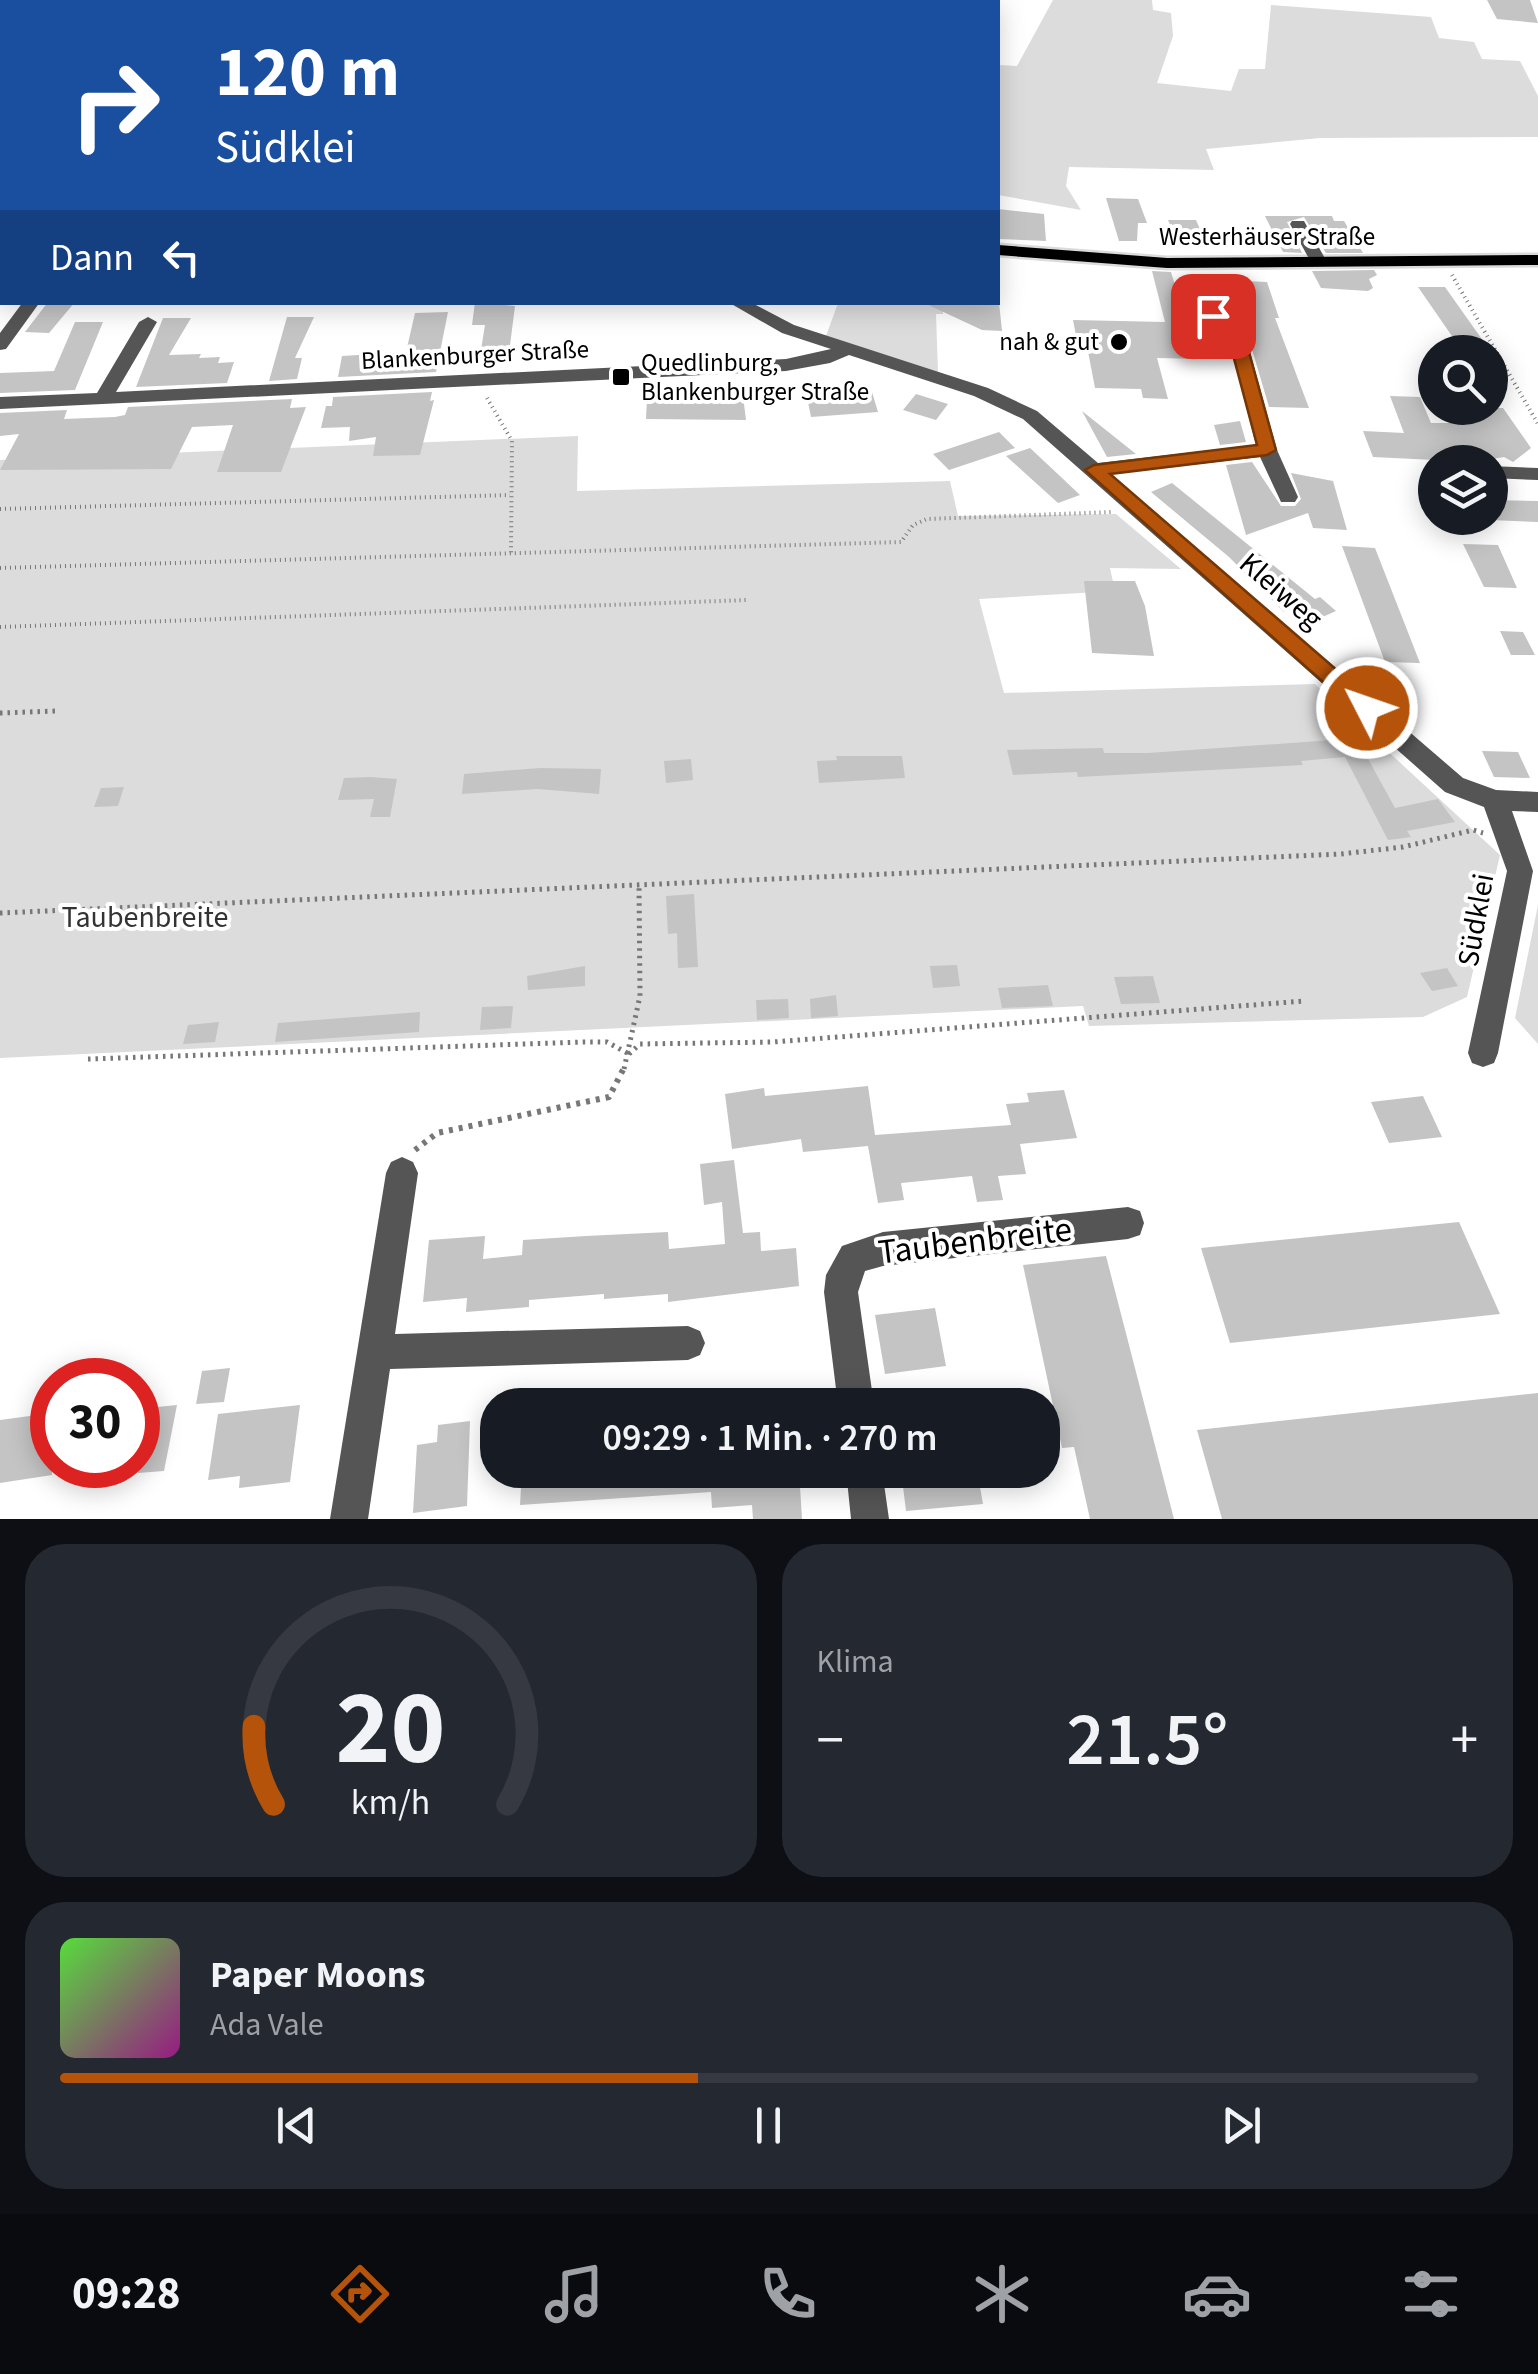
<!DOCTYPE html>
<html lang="de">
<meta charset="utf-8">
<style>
body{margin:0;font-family:"Source Sans 3",sans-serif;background:#242831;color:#f1f3f6;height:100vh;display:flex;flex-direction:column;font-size:38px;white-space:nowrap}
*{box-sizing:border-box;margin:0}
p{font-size:32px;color:#9ea1a6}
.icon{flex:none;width:55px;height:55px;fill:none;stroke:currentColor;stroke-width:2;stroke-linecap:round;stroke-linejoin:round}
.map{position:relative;height:1519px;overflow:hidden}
.side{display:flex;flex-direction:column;gap:25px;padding:25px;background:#0d0f14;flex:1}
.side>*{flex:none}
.top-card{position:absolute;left:0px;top:0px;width:1000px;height:305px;box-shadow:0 5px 25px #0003;background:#1a4fa0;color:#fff;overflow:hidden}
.buttons{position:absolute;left:1418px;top:335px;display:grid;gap:20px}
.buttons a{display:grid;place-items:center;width:90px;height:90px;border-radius:50%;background:#171b24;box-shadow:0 5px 25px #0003;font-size:50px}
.speed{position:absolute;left:30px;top:1358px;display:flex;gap:20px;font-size:50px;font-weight:700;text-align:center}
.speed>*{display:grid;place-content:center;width:130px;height:130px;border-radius:50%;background:#171b24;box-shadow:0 5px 25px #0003;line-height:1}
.speed .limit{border:15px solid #d22;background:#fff;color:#111}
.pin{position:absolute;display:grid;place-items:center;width:85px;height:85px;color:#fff;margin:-42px;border-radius:20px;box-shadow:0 5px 15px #0006}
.me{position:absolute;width:110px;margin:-55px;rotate:311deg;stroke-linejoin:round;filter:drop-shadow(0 0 8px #0008)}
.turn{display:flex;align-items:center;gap:35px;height:210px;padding:0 50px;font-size:45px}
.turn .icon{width:130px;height:130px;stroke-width:2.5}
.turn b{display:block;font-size:70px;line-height:85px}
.then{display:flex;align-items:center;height:95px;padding:0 50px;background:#0003;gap:20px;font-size:38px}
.big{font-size:75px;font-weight:600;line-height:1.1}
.side .tile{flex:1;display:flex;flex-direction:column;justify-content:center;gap:15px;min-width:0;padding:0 35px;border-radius:40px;background:#242831}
.side .dial{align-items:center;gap:0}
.dial svg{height:260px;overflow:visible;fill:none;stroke:#363941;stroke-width:7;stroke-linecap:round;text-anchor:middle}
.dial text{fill:#f1f3f6;stroke:none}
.song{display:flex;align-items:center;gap:30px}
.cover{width:120px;height:120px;border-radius:15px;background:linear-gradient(135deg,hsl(110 70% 55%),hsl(310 70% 35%))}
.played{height:10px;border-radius:5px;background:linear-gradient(90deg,#b45309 45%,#363941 45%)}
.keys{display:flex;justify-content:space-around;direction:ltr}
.heat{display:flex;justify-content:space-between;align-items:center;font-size:55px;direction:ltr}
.side .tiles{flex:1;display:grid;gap:25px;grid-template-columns:1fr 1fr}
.tile:last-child{grid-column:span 2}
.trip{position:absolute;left:480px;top:1388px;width:580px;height:100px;border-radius:40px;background:#171b24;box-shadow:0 5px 25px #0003;font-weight:600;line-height:100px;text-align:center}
.tabs{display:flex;height:160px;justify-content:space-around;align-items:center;background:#090b0e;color:#9ea1a6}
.tabs .icon{width:70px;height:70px}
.tabs .current{color:#b45309}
.tabs b{font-size:45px;color:#f1f3f6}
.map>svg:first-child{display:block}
.green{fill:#dcdcdc}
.building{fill:#c4c4c4}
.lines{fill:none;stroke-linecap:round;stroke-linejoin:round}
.major-casing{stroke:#dbdbdb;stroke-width:5}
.path-far3{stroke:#777;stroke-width:2.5;stroke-dasharray:1 2.5;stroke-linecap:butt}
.path-far2{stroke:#777;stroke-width:4;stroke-dasharray:1 4;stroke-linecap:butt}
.path-far1{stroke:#777;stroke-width:5;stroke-dasharray:2.5 5;stroke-linecap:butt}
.path{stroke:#777;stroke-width:6;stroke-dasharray:4 6;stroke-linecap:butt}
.minor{fill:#555;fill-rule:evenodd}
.major{fill:#000;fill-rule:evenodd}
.route{fill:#b45309;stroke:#753606;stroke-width:2.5}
.poi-dot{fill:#000;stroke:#fff;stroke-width:4}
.labels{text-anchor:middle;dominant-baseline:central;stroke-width:8;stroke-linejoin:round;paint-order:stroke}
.far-street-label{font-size:25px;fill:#000;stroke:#fff}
.far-poi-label{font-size:25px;fill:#000;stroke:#fff;text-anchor:end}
.street-label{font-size:30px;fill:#000;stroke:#fff}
.park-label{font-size:30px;fill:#333;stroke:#fff}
.near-street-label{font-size:35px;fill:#000;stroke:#fff}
</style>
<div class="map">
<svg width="1538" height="1519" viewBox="0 0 1538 1519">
<rect width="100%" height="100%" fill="#fff"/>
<path class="green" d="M 1053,0 L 1152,0 L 1153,10 L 1171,13 L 1173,36 L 1157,83 L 1231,91 L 1239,69 L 1265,69 L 1271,5 L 1431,17 L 1439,38 L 1474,42 L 1482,59 L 1520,61 L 1538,96 L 1538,137 L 1320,138 L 1206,149 L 1214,170 L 1069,167 L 1066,186 L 1081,210 L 998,195 L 998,65 L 1017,66 Z
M 838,303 L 943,303 L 943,314 L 936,314 L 938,372 L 826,336 Z
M 578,436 L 577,491 L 950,481 L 958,516 L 1116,514 L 1181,569 L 1110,568 L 1115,591 L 979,599 L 1004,693 L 1315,684 L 1500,855 L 1467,997 L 1423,1017 L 1089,1026 L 1083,1006 L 0,1058 L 0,460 Z
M 1538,905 L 1538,1044 L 1515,1018 Z"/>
<path class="building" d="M 1487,0 L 1530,0 L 1538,23 L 1497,19 Z
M 1106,198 L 1138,199 L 1147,223 L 1138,223 L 1137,241 L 1119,241 Z
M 998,209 L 1044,214 L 1046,241 L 998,239 Z
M 1265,216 L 1332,216 L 1334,221 L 1344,221 L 1363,253 L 1326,253 L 1304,217 L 1287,222 L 1302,253 L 1283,252 Z
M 1168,220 L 1196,220 L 1205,241 L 1177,241 Z
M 1374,270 L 1377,275 L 1369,279 L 1373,288 L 1368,291 L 1321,288 L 1312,271 Z
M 1152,271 L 1171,272 L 1188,328 L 1197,331 L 1205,359 L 1157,358 L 1168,399 L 1143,398 L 1141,389 L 1095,388 L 1086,341 L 1077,341 L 1073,320 L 1165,322 Z
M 1244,281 L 1267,282 L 1279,318 L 1275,318 L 1309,408 L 1269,407 L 1246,329 L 1255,329 Z
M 1418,287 L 1445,287 L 1491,352 L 1463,352 Z
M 48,302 L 75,302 L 49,333 L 25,332 Z
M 475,302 L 515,306 L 508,361 L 479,362 L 485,325 L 472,325 Z
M 922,302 L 999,302 L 1002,331 L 982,330 Z
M 448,312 L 436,372 L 338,377 L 342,356 L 406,352 L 415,313 Z
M 287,317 L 314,317 L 295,358 L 302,358 L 297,379 L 269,381 Z
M 163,318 L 191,318 L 169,355 L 201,354 L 199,358 L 220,357 L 218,363 L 234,362 L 227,383 L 136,387 Z
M 75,322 L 103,322 L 75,390 L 0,393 L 0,373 L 54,371 Z
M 432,392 L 430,401 L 434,400 L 420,455 L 373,456 L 376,437 L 349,441 L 350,427 L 321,428 L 326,406 L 332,406 L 333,397 Z
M 872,392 L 878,412 L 811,417 L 807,397 Z
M 916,394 L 948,404 L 936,420 L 903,410 Z
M 743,396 L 746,420 L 646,419 L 647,398 Z
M 1390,396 L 1420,397 L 1431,423 L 1473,423 L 1466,408 L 1503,408 L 1531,448 L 1513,462 L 1504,457 L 1475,462 L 1373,457 L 1363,431 L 1404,433 Z
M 292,399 L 290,408 L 306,407 L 281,472 L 217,472 L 233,425 L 192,427 L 171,469 L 0,470 L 19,434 L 0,436 L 0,413 L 67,410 L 64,419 L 115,417 L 125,415 L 128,407 Z
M 1082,411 L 1136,454 L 1107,457 Z
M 1240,421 L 1246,442 L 1220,445 L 1214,425 Z
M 999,432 L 1015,448 L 949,470 L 933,454 Z
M 1030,448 L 1061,477 L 1080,495 L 1058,503 L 1006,456 Z
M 1252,462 L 1281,506 L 1295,506 L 1301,499 L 1291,473 L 1333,481 L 1347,530 L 1313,528 L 1308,513 L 1246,535 L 1226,465 Z
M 1172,483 L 1315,599 L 1320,597 L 1336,611 L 1307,624 L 1290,609 L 1284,612 L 1229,557 L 1151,492 Z
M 1490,500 L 1538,501 L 1538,522 L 1490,520 Z
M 1463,544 L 1498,545 L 1517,588 L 1484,587 Z
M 1342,546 L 1375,548 L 1420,663 L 1385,662 Z
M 1084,581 L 1135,581 L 1145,606 L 1154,656 L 1092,653 Z
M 1500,631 L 1523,632 L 1535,655 L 1511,655 Z
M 1375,737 L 1377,754 L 1366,755 L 1395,808 L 1438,799 L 1455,822 L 1407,831 L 1411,837 L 1388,840 L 1345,757 L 1301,761 L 1303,765 L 1078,777 L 1077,772 L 1013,775 L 1007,750 L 1103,748 L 1104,753 L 1148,753 Z
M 1482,751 L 1518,752 L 1530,778 L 1494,777 Z
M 836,756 L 902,756 L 905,778 L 819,783 L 817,761 L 837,760 Z
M 691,759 L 693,780 L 666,783 L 664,761 Z
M 540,768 L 601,769 L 599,794 L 537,789 L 462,794 L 464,774 Z
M 370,777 L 397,779 L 390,817 L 370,817 L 374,799 L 338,800 L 344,778 Z
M 124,787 L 118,806 L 94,807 L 101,788 Z
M 694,894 L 698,967 L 678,968 L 677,933 L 668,934 L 666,896 Z
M 957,965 L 960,986 L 933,988 L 930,966 Z
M 585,966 L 585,986 L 528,990 L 527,976 Z
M 1447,968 L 1458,986 L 1432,991 L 1420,973 Z
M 1153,976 L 1160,1003 L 1121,1004 L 1114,977 Z
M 1048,985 L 1053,1006 L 1002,1008 L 998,988 Z
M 836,995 L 838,1016 L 811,1018 L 810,999 Z
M 788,999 L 789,1018 L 757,1020 L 756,1000 Z
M 513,1006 L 511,1028 L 480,1030 L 482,1007 Z
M 420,1012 L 419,1032 L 275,1042 L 278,1023 Z
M 219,1022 L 215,1042 L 183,1044 L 188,1025 Z
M 868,1086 L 875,1135 L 1011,1125 L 1006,1104 L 1029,1102 L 1027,1093 L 1064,1090 L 1077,1138 L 1020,1144 L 1026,1174 L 998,1176 L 1003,1200 L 977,1202 L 972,1176 L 901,1183 L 904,1200 L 878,1203 L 868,1146 L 803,1152 L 801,1139 L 732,1149 L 725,1094 L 764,1088 L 765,1096 Z
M 1423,1096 L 1442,1137 L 1389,1143 L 1371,1102 Z
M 734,1160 L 743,1233 L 760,1232 L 761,1251 L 796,1248 L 799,1286 L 668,1302 L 668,1294 L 604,1299 L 604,1294 L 529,1300 L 529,1307 L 466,1312 L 467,1298 L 423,1302 L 429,1240 L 485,1236 L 483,1259 L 522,1255 L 523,1240 L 586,1236 L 668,1232 L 669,1249 L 725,1244 L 722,1202 L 704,1205 L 700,1164 Z
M 1459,1222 L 1500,1314 L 1230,1343 L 1201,1248 Z
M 1106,1256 L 1174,1519 L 1090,1519 L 1074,1447 L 1062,1448 L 1023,1265 Z
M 935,1308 L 946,1366 L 885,1374 L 875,1315 Z
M 230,1368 L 224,1402 L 196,1404 L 202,1371 Z
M 1538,1393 L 1538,1519 L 1222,1519 L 1197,1430 Z
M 177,1405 L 164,1471 L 138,1473 L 138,1409 Z
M 300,1405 L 290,1482 L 239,1488 L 240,1476 L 208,1480 L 218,1414 Z
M 52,1413 L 52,1475 L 0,1483 L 0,1420 Z
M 470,1421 L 467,1506 L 413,1513 L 417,1445 L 437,1442 L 438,1425 Z
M 522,1470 L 799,1470 L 802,1519 L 753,1519 L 752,1505 L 712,1508 L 711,1492 L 520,1505 Z
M 901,1470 L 977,1470 L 983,1504 L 906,1511 Z"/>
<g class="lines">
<g class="major-casing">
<path id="major" d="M 0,88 L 2,88 L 2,97 L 0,97 Z
M 998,245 L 1167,258 L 1538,255 L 1538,265 L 1167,268 L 998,255 Z"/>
</g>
<path class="path-far3" d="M 783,0 L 793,2"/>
<path class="path-far2" d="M 1452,275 L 1538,424
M 487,398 L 512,441 L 511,553
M 0,509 L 510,495
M 0,568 L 901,542 L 913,525 L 927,519 L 1111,512
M 0,627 L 747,600"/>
<path class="path-far1" d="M 0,713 L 56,711
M 0,913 L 1341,854 L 1403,847 L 1473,830 L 1483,833
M 629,1054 L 640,1044 L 773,1042 L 1304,1001
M 88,1059 L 584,1042 L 607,1042 L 629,1054
M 624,1069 L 640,996 L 639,886"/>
<path class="path" d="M 415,1150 L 437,1133 L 609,1097 L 625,1066"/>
<path class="minor" d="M 558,0 L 620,0 L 621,2 L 560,2 Z
M 1292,221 L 1304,221 L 1327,262 L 1325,266 L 1313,266 L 1290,224 Z
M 1213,286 L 1228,290 L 1222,315 L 1245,334 L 1277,450 L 1298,497 L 1295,502 L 1281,502 L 1260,457 L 1110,474 L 1463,778 L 1496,790 L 1538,792 L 1538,812 L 1512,811 L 1533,871 L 1498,1053 L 1494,1063 L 1483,1067 L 1472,1063 L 1468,1053 L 1507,871 L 1484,807 L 1445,792 L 1023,419 L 974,396 L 849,355 L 830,363 L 786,371 L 0,409 L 0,397 L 97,393 L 139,322 L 148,317 L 157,322 L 116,392 L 786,359 L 831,349 L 782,333 L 728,302 L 750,302 L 794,325 L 988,388 L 1037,411 L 1098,463 L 1256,445 L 1228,336 L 1204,316 Z
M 23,302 L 40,302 L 6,349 L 0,350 L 0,333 Z
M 1490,466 L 1538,468 L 1538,480 L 1490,478 Z
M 402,1157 L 413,1162 L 418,1173 L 395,1334 L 688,1326 L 700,1331 L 705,1343 L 700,1355 L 688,1360 L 390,1369 L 368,1519 L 330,1519 L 386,1173 L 391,1162 Z
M 1128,1207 L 1140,1211 L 1144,1223 L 1140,1235 L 1128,1239 L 883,1266 L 865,1271 L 858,1292 L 874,1405 L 838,1405 L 824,1292 L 826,1275 L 842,1246 L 883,1232 Z
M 846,1470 L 882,1470 L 889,1519 L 851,1519 Z"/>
<use href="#major" class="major"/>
</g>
<path class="route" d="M 1213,311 L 1244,334 L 1276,450 L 1267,455 L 1110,474 L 1375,703 L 1375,714 L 1359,714 L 1085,470 L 1094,465 L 1257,445 L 1228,336 L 1205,316 Z"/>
<g class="poi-dot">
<circle cx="1119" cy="342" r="10"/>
<rect x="611" y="367" width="20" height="20" rx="5"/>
</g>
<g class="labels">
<g class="far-street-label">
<text x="1267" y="237">Westerhäuser Straße</text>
<text transform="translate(475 355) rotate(-3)">Blankenburger Straße</text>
</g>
<g class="far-poi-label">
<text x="1099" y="342">nah &amp; gut</text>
<text x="641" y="363" text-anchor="start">Quedlinburg,<tspan x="641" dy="29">Blankenburger Straße</tspan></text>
</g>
<g class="street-label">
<text transform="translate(1281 591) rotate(41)">Kleiweg</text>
<text transform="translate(1476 920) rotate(-80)">Südklei</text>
</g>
<g class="park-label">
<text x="145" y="917">Taubenbreite</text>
</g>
<g class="near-street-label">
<text transform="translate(975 1241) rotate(-7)">Taubenbreite</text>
</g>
</g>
</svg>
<div class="buttons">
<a><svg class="icon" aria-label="search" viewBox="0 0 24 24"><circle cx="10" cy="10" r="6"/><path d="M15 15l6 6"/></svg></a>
<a><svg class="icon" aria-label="layers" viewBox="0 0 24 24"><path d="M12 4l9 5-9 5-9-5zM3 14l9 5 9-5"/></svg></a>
</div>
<div class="speed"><div class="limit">30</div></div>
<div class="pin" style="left:1213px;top:316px;background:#d93025"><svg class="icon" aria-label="arrive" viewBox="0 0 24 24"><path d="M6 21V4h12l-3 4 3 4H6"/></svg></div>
<svg class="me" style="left:1367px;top:708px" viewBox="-20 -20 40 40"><circle r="17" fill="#b45309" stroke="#fff" stroke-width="3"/><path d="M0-11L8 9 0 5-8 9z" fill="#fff"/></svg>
<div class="trip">09:29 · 1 Min. · 270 m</div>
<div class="top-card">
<div class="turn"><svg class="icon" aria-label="right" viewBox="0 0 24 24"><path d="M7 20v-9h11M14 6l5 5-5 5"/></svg><div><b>120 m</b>Südklei</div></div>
<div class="then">Dann<svg class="icon" aria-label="left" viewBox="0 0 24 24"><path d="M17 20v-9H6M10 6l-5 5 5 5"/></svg></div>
</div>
</div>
<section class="side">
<div class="tiles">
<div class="tile dial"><svg viewBox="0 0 100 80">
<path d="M14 69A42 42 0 1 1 86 69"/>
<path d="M14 69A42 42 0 0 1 8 45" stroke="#b45309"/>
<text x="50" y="56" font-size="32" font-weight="700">20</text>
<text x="50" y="72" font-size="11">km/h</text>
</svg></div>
<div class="tile"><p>Klima</p>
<div class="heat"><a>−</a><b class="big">21.5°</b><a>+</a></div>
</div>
<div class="tile">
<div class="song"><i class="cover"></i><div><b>Paper Moons</b><p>Ada Vale</p></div></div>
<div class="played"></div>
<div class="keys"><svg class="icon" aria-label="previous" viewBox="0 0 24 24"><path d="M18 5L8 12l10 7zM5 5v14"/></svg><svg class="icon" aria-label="pause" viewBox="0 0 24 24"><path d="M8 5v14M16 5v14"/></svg><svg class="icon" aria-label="next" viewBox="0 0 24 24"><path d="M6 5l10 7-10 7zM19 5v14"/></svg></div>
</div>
</div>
</section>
<nav class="tabs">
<b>09:28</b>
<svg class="icon current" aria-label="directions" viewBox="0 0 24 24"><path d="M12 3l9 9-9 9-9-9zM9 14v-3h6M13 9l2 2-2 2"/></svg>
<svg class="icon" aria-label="music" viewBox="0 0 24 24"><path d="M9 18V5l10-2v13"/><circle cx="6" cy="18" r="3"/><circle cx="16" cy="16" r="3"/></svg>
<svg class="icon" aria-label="phone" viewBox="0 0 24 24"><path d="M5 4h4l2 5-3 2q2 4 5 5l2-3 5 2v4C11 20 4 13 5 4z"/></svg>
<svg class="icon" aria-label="climate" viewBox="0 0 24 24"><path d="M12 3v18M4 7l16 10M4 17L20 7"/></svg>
<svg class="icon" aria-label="car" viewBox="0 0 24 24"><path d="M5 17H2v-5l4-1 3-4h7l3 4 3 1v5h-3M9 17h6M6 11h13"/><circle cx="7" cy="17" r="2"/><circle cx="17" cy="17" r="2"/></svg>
<svg class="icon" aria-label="filters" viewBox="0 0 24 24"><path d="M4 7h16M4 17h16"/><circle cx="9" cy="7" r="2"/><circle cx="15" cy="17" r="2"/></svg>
</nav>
